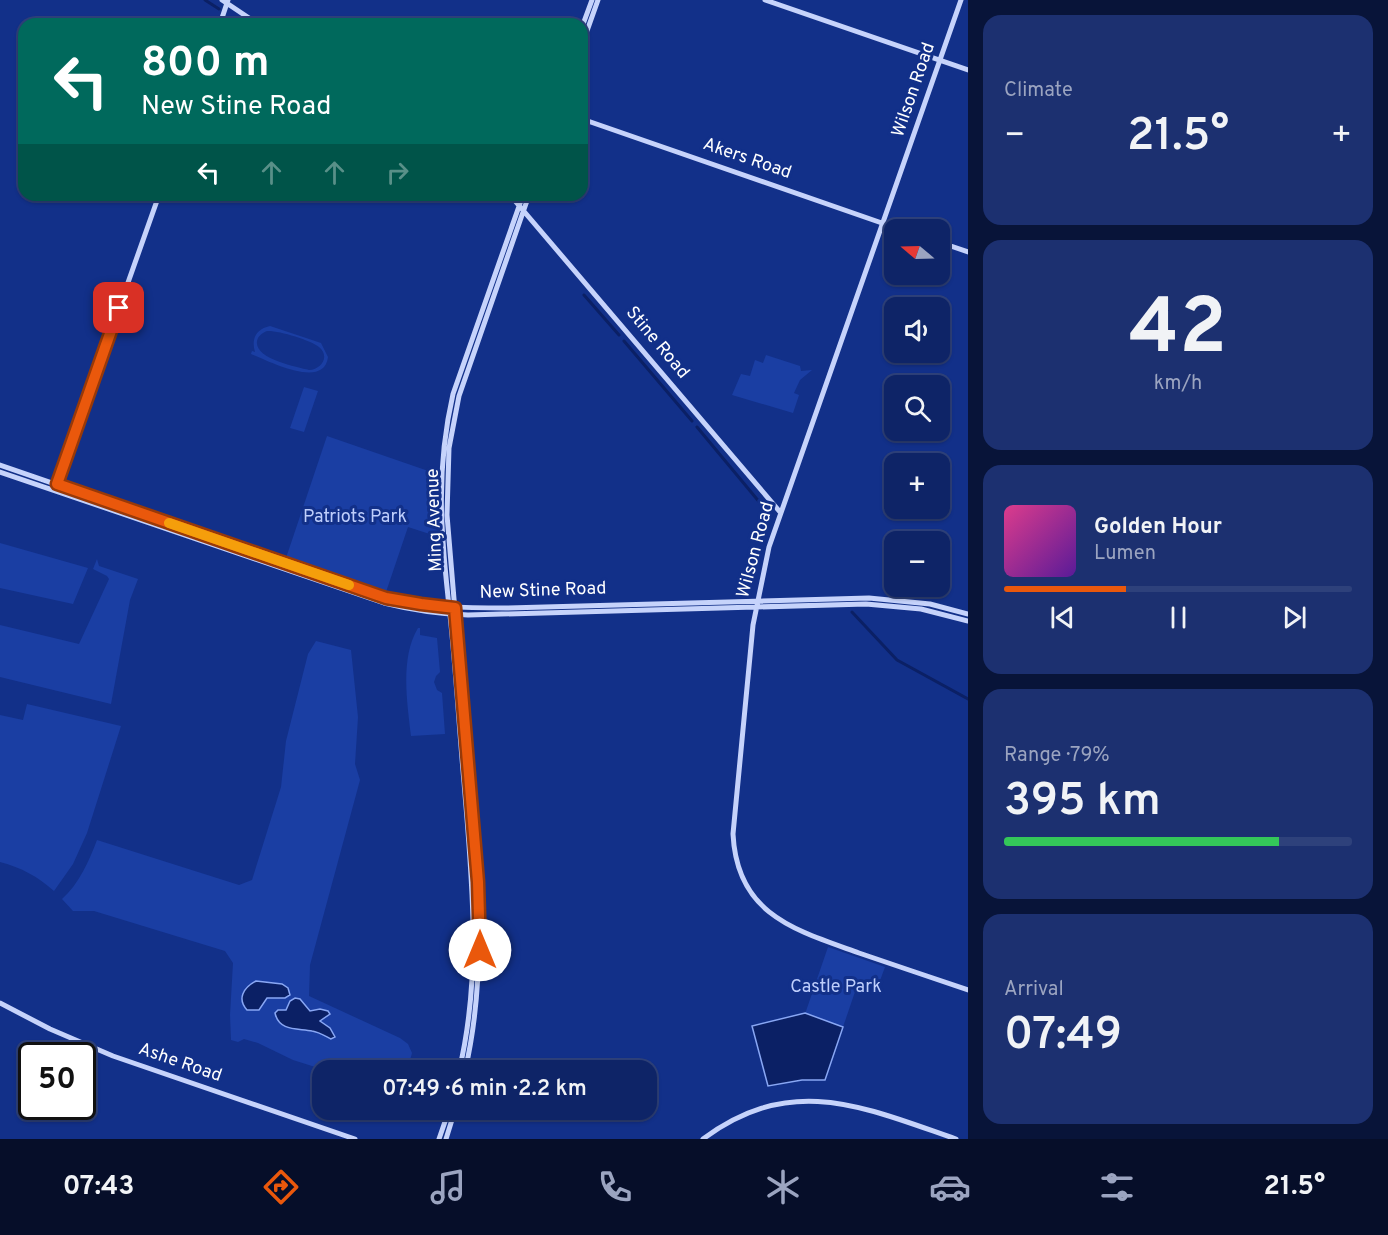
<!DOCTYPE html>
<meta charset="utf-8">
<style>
body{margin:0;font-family:Overpass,sans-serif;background:#1c3070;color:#f1f3f6;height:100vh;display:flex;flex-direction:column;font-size:22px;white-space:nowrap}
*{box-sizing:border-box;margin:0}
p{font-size:20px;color:#9ba4c0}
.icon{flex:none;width:33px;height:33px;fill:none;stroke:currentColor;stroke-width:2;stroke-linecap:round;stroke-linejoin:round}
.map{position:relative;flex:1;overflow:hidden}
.sheet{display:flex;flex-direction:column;gap:15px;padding:15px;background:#081439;width:420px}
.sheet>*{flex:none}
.top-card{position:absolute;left:18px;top:18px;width:570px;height:183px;border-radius:18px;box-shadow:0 2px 4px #0004,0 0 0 2px #2e417b;background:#00695c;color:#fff;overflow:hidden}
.needle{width:39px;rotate:289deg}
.controls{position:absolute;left:884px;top:219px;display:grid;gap:12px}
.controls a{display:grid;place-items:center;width:66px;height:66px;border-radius:12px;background:#0e2467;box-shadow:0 2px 4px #0004,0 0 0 2px #2e417b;font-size:30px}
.speed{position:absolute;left:18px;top:1042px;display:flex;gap:12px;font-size:30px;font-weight:700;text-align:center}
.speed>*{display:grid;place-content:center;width:78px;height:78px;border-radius:50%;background:#0e2467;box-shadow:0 2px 4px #0004,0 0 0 2px #2e417b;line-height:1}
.speed .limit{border:3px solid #111;border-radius:9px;background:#fff;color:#111}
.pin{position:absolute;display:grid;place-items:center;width:51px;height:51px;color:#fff;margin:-26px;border-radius:12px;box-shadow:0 3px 9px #0006}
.me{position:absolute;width:66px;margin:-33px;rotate:0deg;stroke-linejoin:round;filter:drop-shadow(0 0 4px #0008)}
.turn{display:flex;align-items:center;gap:21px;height:126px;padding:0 24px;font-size:27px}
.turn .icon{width:78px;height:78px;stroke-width:2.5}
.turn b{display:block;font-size:42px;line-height:51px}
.lanes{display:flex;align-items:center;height:57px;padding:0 24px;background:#0003;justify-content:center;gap:30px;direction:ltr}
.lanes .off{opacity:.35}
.big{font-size:45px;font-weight:600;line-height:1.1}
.sheet .card{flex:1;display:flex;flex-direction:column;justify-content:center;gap:9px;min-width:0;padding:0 21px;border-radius:18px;background:#1c3070}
.sheet .dial{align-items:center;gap:0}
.dial b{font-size:78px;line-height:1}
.song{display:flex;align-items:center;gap:18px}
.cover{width:72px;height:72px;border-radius:9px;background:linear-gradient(135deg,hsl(330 70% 55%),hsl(270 70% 35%))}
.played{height:6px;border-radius:3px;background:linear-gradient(90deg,#ea580c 35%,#2e417b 35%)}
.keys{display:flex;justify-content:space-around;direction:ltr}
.heat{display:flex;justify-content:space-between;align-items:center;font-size:33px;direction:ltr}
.charge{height:9px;border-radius:4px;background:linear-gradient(90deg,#34c759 79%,#2e417b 0)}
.trip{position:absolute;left:312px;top:1060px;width:345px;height:60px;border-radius:18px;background:#0e2467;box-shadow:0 2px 4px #0004,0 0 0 2px #2e417b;font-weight:600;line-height:60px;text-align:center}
.dock{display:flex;height:96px;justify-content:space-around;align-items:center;background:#060e29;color:#9ba4c0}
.dock .icon{width:42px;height:42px}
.dock .current{color:#ea580c}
.dock b{font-size:27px;color:#f1f3f6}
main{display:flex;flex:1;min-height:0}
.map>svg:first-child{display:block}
.green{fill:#1a3ea3;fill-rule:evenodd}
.water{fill:#0b2065;stroke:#89a7f4;stroke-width:1.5}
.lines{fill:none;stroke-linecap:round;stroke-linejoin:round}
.canal{stroke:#0b2065;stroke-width:3}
.secondary{stroke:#c6d3fb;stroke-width:5}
.route-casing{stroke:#983908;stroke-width:15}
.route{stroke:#ea580c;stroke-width:10}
.slow{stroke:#f59e0b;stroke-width:10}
.labels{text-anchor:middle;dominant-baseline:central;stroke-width:6;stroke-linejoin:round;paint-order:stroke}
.street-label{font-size:18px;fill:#fff;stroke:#123089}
.park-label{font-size:18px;fill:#becefc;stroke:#123089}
</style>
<main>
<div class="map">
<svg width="968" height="1139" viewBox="0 0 968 1139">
<rect width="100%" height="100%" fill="#123089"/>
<path class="green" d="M 270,326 L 321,343 L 328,357 C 324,390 269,361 251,354 L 252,351 L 255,352 C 251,339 256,329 270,326 ZM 267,331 C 277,330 311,340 319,347 C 330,356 322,369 309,370 C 297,367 254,359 257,341 C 258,336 262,333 267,331 Z
M 766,355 L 800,366 L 801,371 L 812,370 L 800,380 L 794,393 L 799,395 L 793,413 L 732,395 L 741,374 L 750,376 L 755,360 L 763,363 Z
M 304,387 L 318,391 L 304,432 L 290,428 Z
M 327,436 L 437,474 L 439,537 L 408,527 L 386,592 L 286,558 Z
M 0,543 L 88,568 L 73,604 L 0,588 Z
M 97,559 L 99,566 L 138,579 L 130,600 L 111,704 L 0,677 L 0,625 L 79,644 L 109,579 L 107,576 L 93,569 Z
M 418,628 L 420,628 L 420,635 L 437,638 L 440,672 L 436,676 L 434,682 L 437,690 L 442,693 L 445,734 L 411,736 C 407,701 400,658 418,628 Z
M 316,641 L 351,650 L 358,717 L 355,764 L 360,780 L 310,965 L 309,996 L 400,1038 L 408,1044 L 412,1053 L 407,1071 L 328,1071 L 293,1060 L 258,1043 L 244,1039 L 238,1042 L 231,1040 L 230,1015 L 233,963 L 225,951 L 94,911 L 73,911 L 62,899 C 79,884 89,861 97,840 L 239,885 L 252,880 L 281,787 L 286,741 L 308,654 Z
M 27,704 L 121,726 L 87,833 L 73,864 L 54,891 C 37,876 22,868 0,862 L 0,715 L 23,720 Z
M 828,947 L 885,967 L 878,986 L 859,980 L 843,1027 L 805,1014 Z"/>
<path class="water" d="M 256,981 L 282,984 L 288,988 L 290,995 L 285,998 L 267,998 L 259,1010 L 247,1010 C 237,999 243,988 256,981 Z
M 295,998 L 300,999 L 310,1011 L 320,1009 L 328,1011 L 330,1014 L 320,1021 L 330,1028 L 335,1037 L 331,1039 C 325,1036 319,1032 312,1031 C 299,1028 279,1032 275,1013 L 278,1010 L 286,1010 L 290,1001 Z
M 805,1013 L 843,1027 L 825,1080 L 802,1080 L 768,1086 L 752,1026 Z"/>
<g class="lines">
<path class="canal" d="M 205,0 L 219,9
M 584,295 L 619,335
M 624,341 L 692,421
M 697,427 L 771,516
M 852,612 L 897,660 L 968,699"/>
<path class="secondary" d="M 222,0 L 258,24
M 765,0 L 968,70
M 961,0 L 769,547 L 753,625 L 733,834 C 737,915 795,930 859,953 C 895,965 932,978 968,990
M 220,24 L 228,0
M 582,27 L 592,0
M 582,45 L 598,0
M 582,119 L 902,230
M 510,195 L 780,512
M 939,242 L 968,252
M 0,465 L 386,598 C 426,607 465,608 506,608 L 869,598 L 930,604 L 968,614
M 0,472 L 384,603 C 412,610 440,614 468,615 L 866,604 L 921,609 L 968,621
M 56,486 L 159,195
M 0,1003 L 50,1029 L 113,1056 L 355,1139
M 459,1071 C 482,975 472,879 464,782 C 459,727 456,671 450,615 C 441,536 435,473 453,394 L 523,195
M 465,1071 C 487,976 478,887 470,791 C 462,699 454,607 447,515 L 449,448 L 459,396 L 529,195
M 439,1139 L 449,1110
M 446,1139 L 455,1110
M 703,1139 C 792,1073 863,1107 956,1139"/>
</g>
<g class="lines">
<g class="route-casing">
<path id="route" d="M 119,308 L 57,484 L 386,598 L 421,604 L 455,608 L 478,882 L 480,950"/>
</g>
<use href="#route" class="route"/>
<path class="slow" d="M 169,523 L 349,585"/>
</g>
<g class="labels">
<g class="street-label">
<text transform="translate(914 90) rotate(-71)">Wilson Road</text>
<text transform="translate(747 159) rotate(19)">Akers Road</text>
<text transform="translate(657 343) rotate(50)">Stine Road</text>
<text transform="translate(435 520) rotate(-92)">Ming Avenue</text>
<text transform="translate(756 550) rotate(-75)">Wilson Road</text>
<text transform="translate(543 591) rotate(-2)">New Stine Road</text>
<text transform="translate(180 1063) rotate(19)">Ashe Road</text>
</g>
<g class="park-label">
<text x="355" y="517">Patriots Park</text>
<text x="836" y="987">Castle Park</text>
</g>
</g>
</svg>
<div class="controls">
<a><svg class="needle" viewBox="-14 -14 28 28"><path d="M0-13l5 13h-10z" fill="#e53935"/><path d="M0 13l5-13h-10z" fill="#9ba4c0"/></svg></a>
<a><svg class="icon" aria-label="sound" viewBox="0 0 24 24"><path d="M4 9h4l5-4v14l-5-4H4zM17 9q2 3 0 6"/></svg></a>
<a><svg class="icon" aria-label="search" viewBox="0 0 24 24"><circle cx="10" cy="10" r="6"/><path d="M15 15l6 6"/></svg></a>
<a>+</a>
<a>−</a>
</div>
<div class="speed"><div class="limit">50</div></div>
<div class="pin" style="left:119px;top:308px;background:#d93025"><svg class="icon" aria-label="arrive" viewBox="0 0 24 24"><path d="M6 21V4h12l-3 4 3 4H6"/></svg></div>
<svg class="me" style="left:480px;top:950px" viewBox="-20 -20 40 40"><circle r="19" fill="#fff"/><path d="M0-13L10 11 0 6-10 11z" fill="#ea580c"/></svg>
<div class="trip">07:49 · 6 min · 2.2 km</div>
<div class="top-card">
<div class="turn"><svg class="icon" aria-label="left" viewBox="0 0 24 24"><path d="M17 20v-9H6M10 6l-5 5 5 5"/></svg><div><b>800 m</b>New Stine Road</div></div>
<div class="lanes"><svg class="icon" aria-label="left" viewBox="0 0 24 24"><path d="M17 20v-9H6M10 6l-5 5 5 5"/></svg><svg class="icon off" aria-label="ahead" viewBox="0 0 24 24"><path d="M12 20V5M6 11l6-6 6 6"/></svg><svg class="icon off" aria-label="ahead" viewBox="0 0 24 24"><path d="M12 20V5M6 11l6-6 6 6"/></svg><svg class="icon off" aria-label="right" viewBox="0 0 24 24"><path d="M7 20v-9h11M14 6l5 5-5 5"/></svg></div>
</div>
</div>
<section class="sheet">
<div class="card"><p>Climate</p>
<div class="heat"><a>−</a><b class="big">21.5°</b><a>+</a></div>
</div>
<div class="card dial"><b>42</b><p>km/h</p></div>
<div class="card">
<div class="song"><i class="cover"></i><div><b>Golden Hour</b><p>Lumen</p></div></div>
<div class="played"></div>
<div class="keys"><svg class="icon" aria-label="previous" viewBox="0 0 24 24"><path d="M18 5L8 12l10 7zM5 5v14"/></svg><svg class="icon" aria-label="pause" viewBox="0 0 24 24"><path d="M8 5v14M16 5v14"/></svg><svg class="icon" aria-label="next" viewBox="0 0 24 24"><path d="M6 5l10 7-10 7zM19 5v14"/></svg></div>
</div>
<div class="card"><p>Range · 79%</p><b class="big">395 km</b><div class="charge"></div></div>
<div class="card"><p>Arrival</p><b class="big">07:49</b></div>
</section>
</main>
<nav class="dock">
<b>07:43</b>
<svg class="icon current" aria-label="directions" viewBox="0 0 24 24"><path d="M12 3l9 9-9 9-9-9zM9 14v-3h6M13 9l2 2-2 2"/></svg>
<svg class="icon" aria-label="music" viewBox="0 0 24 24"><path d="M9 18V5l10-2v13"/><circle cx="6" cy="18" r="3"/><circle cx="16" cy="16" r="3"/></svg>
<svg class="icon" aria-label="phone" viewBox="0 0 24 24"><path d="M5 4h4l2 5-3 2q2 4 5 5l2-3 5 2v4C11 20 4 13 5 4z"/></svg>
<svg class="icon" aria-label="climate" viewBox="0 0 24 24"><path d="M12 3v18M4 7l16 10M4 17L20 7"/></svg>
<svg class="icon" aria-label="car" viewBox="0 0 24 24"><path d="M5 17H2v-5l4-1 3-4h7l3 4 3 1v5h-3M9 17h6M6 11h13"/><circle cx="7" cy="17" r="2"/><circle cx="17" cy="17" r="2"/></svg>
<svg class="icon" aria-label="filters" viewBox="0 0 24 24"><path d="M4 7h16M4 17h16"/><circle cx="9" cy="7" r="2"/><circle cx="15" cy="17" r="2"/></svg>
<b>21.5°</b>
</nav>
